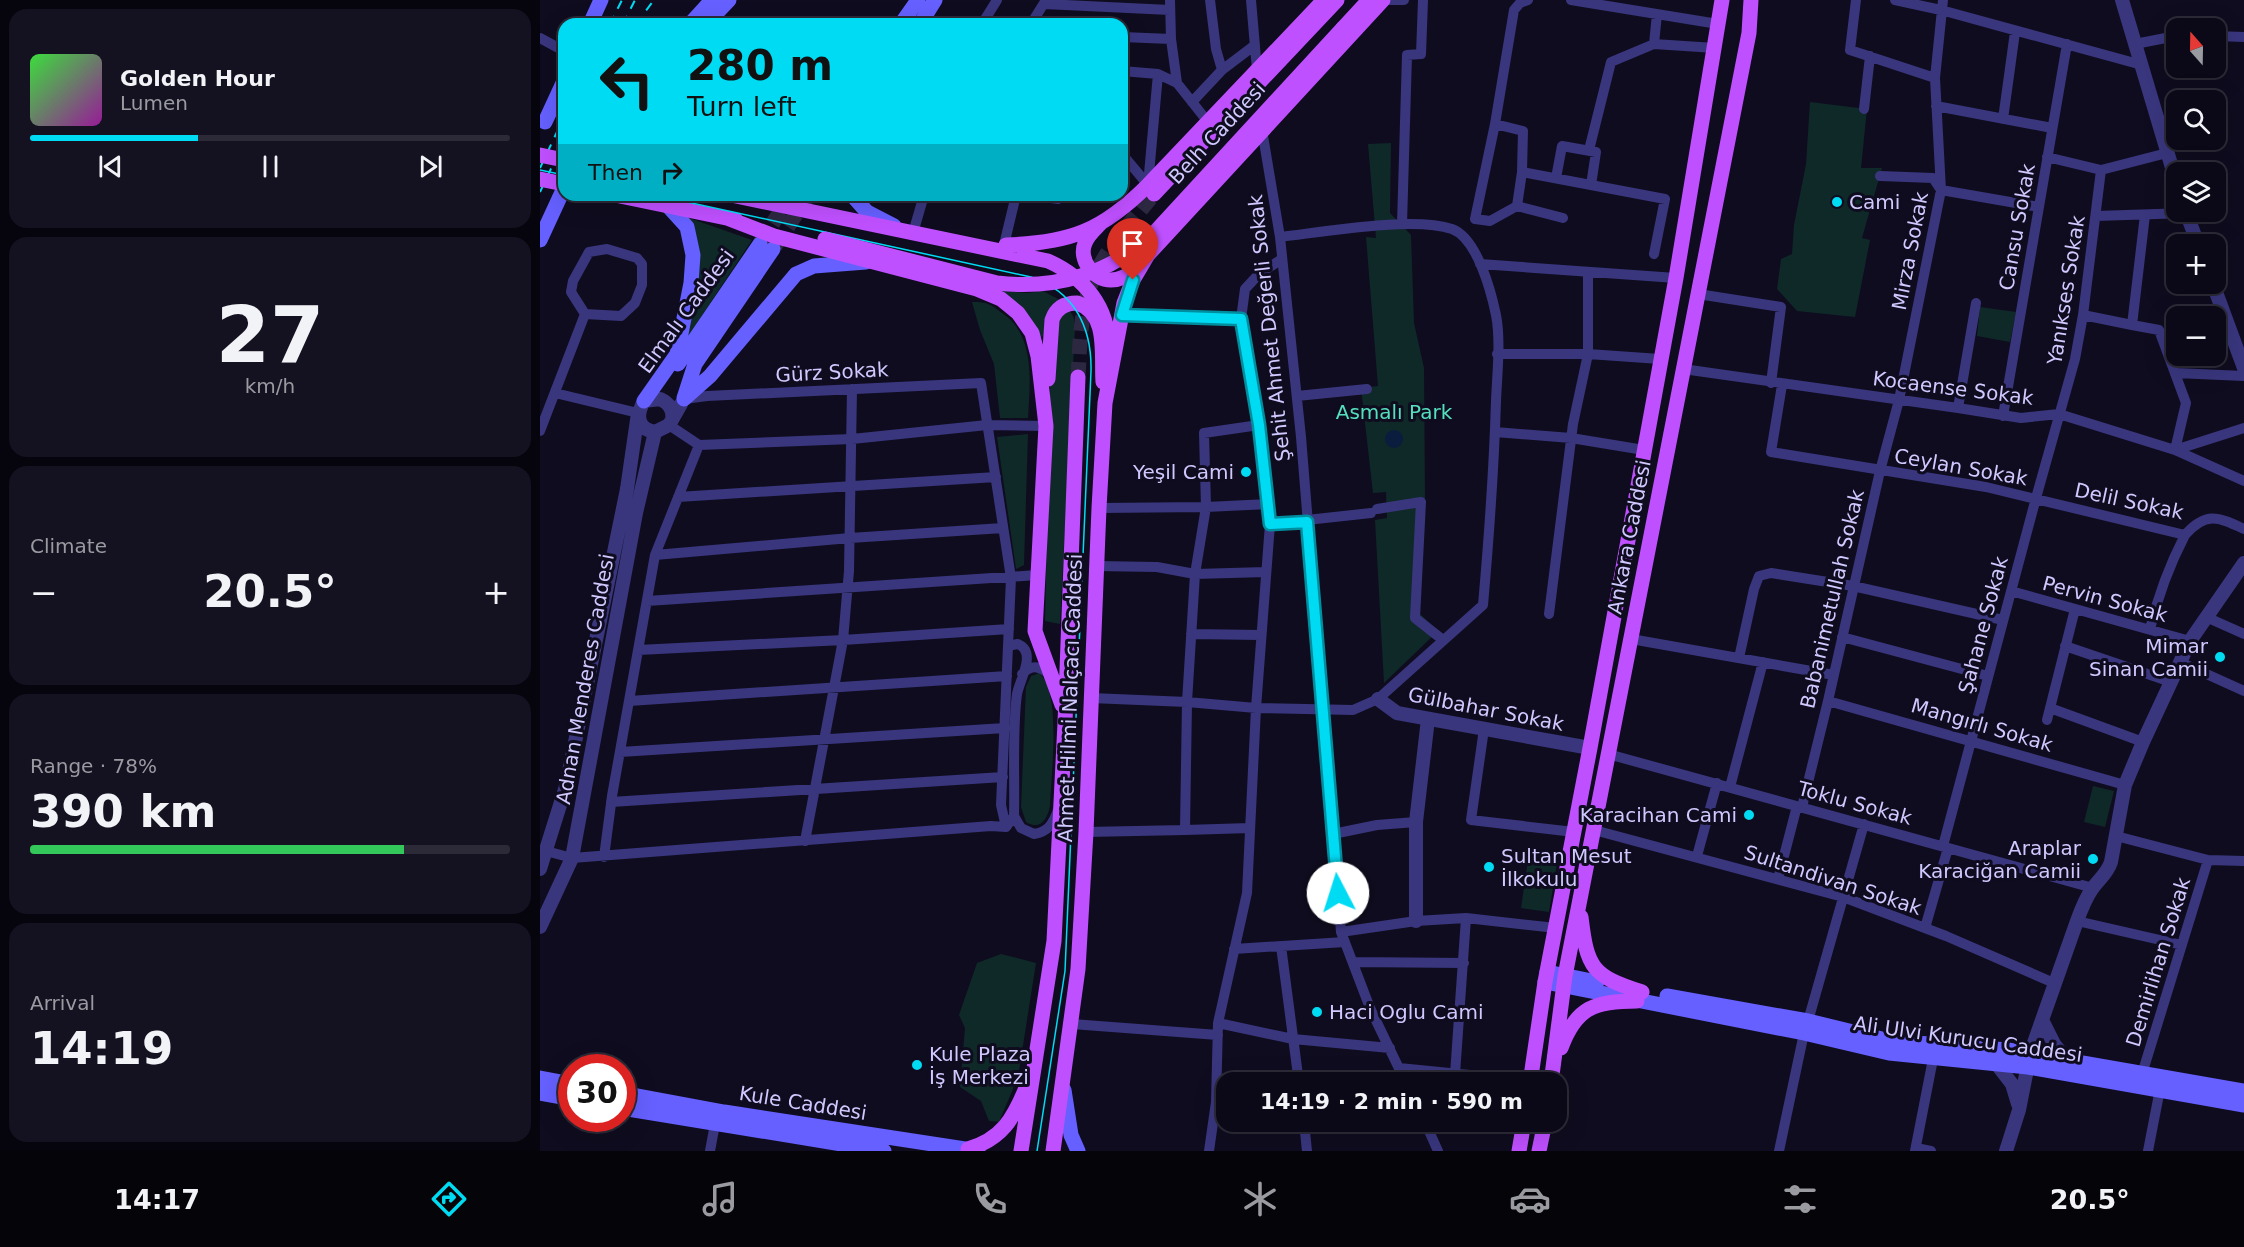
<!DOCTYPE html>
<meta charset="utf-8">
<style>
body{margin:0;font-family:"DejaVu Sans",sans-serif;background:#141220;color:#f1f3f6;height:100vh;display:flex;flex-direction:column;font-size:22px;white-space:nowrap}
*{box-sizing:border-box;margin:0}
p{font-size:20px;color:#9a9aa1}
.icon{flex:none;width:33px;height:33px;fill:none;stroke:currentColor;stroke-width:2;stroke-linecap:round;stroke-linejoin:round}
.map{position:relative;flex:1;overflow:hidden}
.side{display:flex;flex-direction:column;gap:9px;padding:9px;background:#06050d;width:540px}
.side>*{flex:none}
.top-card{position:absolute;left:18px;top:18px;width:570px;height:183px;border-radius:18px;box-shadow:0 6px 24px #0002,0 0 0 2px #2b2a36;background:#00dbf4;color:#111;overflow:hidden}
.needle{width:39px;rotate:340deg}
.buttons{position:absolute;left:1626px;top:18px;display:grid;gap:12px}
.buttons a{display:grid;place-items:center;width:60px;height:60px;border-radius:12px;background:#0b0917;box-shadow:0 6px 24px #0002,0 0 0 2px #2b2a36;font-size:30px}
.speed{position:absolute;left:18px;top:1054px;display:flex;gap:12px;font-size:30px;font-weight:700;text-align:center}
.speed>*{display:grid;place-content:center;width:78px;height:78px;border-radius:50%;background:#0b0917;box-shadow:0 6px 24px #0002,0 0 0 2px #2b2a36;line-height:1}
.speed .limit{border:9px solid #d22;background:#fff;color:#111}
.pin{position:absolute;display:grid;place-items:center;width:51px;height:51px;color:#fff;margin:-62px -26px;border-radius:50% 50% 50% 0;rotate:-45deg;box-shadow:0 0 6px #0007}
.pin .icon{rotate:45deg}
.me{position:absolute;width:66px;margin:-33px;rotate:355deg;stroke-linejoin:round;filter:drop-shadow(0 0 4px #0008)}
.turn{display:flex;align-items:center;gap:21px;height:126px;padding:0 30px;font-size:27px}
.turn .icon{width:78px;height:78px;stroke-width:2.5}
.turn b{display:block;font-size:42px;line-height:51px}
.then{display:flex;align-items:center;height:57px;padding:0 30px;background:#0003;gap:12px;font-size:22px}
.big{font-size:45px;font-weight:600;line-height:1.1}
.side .widget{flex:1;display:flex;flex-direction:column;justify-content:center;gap:9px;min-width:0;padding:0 21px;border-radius:18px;background:#141220}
.side .dial{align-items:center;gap:0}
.dial b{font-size:78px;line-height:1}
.song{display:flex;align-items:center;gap:18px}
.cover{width:72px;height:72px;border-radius:9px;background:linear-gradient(135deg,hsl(120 70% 55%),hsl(300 70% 35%))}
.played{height:6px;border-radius:3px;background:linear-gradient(90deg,#00dbf4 35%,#2b2a36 35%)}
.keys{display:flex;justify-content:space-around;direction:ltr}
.heat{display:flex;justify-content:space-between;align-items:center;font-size:33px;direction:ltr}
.charge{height:9px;border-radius:4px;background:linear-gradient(90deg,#34c759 78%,#2b2a36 0)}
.trip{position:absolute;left:676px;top:1072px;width:351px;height:60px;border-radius:18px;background:#0b0917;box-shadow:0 6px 24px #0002,0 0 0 2px #2b2a36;font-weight:600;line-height:60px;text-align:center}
.menu{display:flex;height:96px;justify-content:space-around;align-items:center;background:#040409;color:#9a9aa1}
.menu .icon{width:42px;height:42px}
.menu .selected{color:#00dbf4}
.menu b{font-size:27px;color:#f1f3f6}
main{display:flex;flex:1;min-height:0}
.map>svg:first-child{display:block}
.green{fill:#0f2928}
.water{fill:#0a1d3f}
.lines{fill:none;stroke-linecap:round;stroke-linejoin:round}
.secondary-tunnel{stroke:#2c2841;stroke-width:15;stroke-dasharray:15 8;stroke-linecap:butt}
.primary-tunnel{stroke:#2c2841;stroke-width:15;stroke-dasharray:15 8;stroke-linecap:butt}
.minor{stroke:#39367e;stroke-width:10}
.tertiary{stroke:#39367e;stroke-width:14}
.secondary{stroke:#6560ff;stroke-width:15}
.primary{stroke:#bf50ff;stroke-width:15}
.tram{stroke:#00dbf4;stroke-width:1.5}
.rail{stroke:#00dbf4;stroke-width:2;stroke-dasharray:9 8;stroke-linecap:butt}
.primary-bridge{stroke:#bf50ff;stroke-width:15}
.route-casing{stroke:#008e9f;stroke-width:15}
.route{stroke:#00dbf4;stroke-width:10}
.poi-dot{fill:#00dbf4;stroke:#0f0c1f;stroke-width:2}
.labels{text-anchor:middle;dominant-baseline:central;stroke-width:6;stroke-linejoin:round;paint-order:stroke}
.street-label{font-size:20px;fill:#d0c9ff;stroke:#0f0c1f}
.poi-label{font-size:20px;fill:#d0c9ff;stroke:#0f0c1f;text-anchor:start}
.park-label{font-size:20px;fill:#54e0be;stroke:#0f0c1f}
</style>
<main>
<section class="side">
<div class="widget">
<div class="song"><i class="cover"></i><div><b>Golden Hour</b><p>Lumen</p></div></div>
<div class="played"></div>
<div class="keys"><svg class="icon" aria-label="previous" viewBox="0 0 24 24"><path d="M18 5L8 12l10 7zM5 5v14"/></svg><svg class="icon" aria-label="pause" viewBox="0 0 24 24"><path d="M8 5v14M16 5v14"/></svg><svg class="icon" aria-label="next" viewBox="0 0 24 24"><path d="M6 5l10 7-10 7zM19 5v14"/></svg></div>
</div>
<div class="widget dial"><b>27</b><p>km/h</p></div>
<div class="widget"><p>Climate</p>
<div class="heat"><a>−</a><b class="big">20.5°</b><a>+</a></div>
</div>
<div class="widget"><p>Range · 78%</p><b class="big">390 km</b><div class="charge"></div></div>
<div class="widget"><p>Arrival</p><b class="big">14:19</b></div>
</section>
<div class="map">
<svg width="1704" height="1151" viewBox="0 0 1704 1151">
<rect width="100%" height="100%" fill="#0f0c1f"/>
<path class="green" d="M 1270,102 L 1327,109 L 1321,168 L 1342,168 L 1322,238 L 1330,240 L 1315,317 L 1257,311 L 1237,289 L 1241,259 L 1252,254 L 1254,225 L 1266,164 Z
M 851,143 L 850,213 L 871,235 L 874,323 L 884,368 L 885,499 L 877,611 L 898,631 L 844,683 L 835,520 L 847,518 L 846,492 L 833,493 L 821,388 L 838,386 L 826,237 L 836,238 L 828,144 Z
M 149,218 L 212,240 L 145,341 Z
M 455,290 L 487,293 L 503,291 L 520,300 L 507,317 L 503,336 L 499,338 Z
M 432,302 C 448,302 450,304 462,313 C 496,335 490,383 488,418 L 460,418 L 454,364 L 440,330 Z
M 1440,307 L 1476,312 L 1470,342 L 1437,336 Z
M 530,311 L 534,318 L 535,328 L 520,624 L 505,621 L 510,394 L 512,341 L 517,315 Z
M 488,434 L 484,565 L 476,569 L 457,437 Z
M 499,673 C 522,691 511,776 510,805 C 508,819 500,831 486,822 L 481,807 L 486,687 L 491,676 Z
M 1553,786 L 1574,791 L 1565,827 L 1544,822 Z
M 989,853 L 1018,857 L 1009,912 L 981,908 Z
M 461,954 L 496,963 L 478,1077 L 459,1122 L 449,1121 L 441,1101 L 420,1087 L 425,1028 L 419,1015 L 437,963 Z"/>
<path class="water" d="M845 439a9 9 0 1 1 18 0a9 9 0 1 1-18 0Z"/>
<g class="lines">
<path class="secondary-tunnel" d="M 220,243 L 251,195
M 235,246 L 269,195"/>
<path class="primary-tunnel" d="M 538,377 C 540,344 540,308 554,277 C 568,246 593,220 614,194"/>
<path class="minor" d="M 630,0 L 631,39 L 637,83
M 670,0 L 676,49 L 682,70 L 715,45
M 711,0 L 717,70
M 843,0 L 864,0
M 1031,0 L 1178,24
M 1316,0 L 1310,50 L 1395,78
M 1355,0 L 1401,10 L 1602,65
M 504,4 L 630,10
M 442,24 L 457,0
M 491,24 L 506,0
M 1676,36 L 1704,37
M 582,37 L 631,39
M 0,38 L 24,51
M 1114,44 L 1117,14
M 1595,44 L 1636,36
M 582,71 L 618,74 L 637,83 L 668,122
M 652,102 L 682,70
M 1396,106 L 1512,128
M 1324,109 L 1330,56
M 1463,119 L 1475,32
M 955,124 L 935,219 L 950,221 L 977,206
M 722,130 L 740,237 L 761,437 L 801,932 L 830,1008 L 866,1083
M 1049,150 L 1071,62 L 1114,44 L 1175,48
M 582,154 L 608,185
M 1507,157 L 1561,170 L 1627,153
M 982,172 L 983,131 L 955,124 L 974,10 L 980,3 L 988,0
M 1340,176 L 1393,178 L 1401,190 L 1499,207
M 1016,178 L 1022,146 L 1056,152 L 1051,185
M 608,185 L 618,74
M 490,195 L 518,199 L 519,195
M 1556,216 L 1647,213
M 1023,218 L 977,206 L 982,172 L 1125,199 L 1114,254
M 862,224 L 867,55 L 881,54 L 883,0
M 373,233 L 384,195
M 464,245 L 476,195
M 67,249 L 97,258 L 102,264 L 102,285 L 95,303 L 81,316 L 45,314 L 31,292 L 33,281 L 49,252 Z
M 940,264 L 1136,278
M 1158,294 L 1241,307 L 1231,383
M 582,315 L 696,320 L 701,319
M 1543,315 L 1592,325 L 1605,215
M 1592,325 L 1619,330 L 1646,403 L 1635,450
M 957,354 L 1048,354 L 1120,359
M 1143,369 L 1418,408 L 1481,418 L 1519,414 L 1635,450 L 1704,481
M 1636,373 L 1704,376
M 1242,385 L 1231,452 L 1446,487 L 1645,535 C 1666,511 1678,517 1704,529
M 15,393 L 98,413
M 757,396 L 827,389
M 144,399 L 167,396 L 441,383 L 471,578 L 461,805 L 466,827
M 1418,408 L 1436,303
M 1463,416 L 1527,44
M 129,425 L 159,445 L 312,439 L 447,425 L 506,426
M 0,431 L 45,314
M 955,432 L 1031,438 L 1104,450
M 1635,450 L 1704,428
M 138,497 L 456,477
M 559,508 L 666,507 L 729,504
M 837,509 L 881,502 L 875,618 L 903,640
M 730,524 L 831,513
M 115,555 L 310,538 L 463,528
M 556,566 L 617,567 L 655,574 L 726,572
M 1471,591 L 1650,641
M 107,601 L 497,575
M 1009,614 L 1033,424 L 1048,354 L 1048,272
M 1666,617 L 1704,634
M 1610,629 C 1618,596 1629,566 1645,535
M 651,634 L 721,635
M 1302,637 L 1448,676
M 1091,639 L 1294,675
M 468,646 L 478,644 C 497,652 480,679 477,694 C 472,731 475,778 474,816 L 481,828 L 494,834 C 508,832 513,824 518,810
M 1525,646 L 1631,682
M 98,650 L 303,640 L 469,629
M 1199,658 L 1214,589 L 1219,576 L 1231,573 L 1313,586 L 1463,620
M 1640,662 L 1704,691
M 482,674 C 493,663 501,667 512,676
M 551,698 L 647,702 L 716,708 L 813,710 L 838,699 L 943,605 C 949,537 954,469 956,401 C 957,375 961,341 956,315 C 951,291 937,238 912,229 C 873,216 783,232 740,237
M 89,701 L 467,676
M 1288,701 L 1585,785
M 1510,708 L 1603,742
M 1507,720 L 1535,609
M 944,729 L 931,820 L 1034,832
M 80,752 L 465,728
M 1068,754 L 1553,888
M 1190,787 L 1223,662
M 71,802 L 463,777
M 1262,807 L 1288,701 L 1340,471 L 1359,400 L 1401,190 L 1395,78 L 1403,0
M 710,828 L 645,830 L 647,702 L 655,574 L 666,507 L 664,433 L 719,425
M 1054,830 L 1303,897 L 1406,936 L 1514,983
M 546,832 L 645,830
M 793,834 L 837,825 L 876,822
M 1576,836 L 1668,860 L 1704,861
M 265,841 L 303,640 L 309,571 L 312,389
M 1403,846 L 1496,498 L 1535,359 L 1543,315 L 1561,170
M 6,851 L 32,858 L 451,826 L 466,827 L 474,816
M 1157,856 L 1177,783
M 64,857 L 72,796 L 115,555 L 159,445
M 1238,879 L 1257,806
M 1537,921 L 1642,945
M 1385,928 L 1408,848
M 801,932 L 876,921 L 926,918 L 1016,928
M 741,946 L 759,1083
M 694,949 L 805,942
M 813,962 L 924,963
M 1268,1021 L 1324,824
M 678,1023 L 753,1039 L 850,1048
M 532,1024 L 678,1035
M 859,1068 L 990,1081
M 915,1074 L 926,918
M 1602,1074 L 1668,860
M 764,1122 L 767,1151
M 794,1122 L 834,1129 L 850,1122
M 885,1122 L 898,1151
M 1376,1148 L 1391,1151
M 170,1151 L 175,1124
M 669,1151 L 676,1102 L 678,1023 L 707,893 L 716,708 L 730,524 L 719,425 L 701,319 L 705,289 L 719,274 L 742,259
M 1239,1151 L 1264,1033
M 1375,1151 L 1393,1059
M 1608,1151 L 1620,1089"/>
<path class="tertiary" d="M 1582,0 L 1636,181
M 1646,212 L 1658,244
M 1673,284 L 1704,368
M 132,420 C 134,410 129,403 120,399 L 104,401 C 96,415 97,429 115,432 L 129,425 L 141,404
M 838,699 L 857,713 L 1050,748
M 0,869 L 26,786 L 87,489 L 98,413
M 876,921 L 876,822 L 888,719
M 0,927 L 32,858 L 96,513 L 115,432
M 1502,1020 L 1514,1044 L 1528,1061
M 1455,1062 L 1472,1084 L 1478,1104
M 1466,1151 L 1479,1110 L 1490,1054 L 1537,921 C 1541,910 1545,899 1552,889 C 1559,879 1567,874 1571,862 L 1585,785 L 1603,742 L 1650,641 L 1704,563"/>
<path class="secondary" d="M 50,24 L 61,0
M 150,24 L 172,0
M 166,24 L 189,0
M 361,24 L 378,0
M 380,24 L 395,0
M 5,122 L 24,81
M 312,195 L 327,212 L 354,226
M 0,240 L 24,188
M 138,364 L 220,244
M 144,398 L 155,364 L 233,249
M 144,399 L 170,376 L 256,274 L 274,266 L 326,262
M 104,401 L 137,354 L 151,283 L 153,255 L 147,227 L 127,205
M 1007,972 L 1057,982
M 1005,982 L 1264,1033 L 1349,1053 L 1488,1067 L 1704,1105
M 1127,996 L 1268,1021 L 1350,1041 L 1468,1050 L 1704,1091
M 0,1078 L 32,1084
M 524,1090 L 531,1135 L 538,1151
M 0,1093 L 32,1099
M 82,1093 L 184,1112 L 438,1151
M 82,1108 L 344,1151"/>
<path class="primary" d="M 803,28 L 829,0
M 614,194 L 797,0
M 75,195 L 196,220
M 191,195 L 508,261 C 544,277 570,308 568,349
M 187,218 L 234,236 L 437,289 L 461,299 L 478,313 L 492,333 L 498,356 L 506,426 L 495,631 L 522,705
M 560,224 C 554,230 548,235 545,243 C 538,260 554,280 571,280 C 580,280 586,276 593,271 L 843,0
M 466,245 C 530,243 562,231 608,185 L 784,0
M 508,379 L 512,320 C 516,308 525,303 537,303 C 569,313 561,355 563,382
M 1041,917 C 1047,968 1052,976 1102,992
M 1021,1048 C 1036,1007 1055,1001 1097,1001
M 990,1083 L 1005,982 L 1050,748 L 1136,278 L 1182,0
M 1011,1083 L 1025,976 L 1209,33 L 1211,0
M 428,1149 C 462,1139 473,1119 486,1088
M 481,1151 L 514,941 L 525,723 L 538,377
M 513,1151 L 538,969 L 546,832 L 559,508 L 565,403 L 584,303 L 593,280 L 609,253
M 979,1151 L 984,1122
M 999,1151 L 1005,1122"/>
<path class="tram" d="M 0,170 L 24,175
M 115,195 L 491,277 C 534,291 552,327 551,371 L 525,971 L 497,1151"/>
<path class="rail" d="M 70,24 L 82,0
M 83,24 L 95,0
M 96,24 L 114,0
M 0,168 L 24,117
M 0,192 L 24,141"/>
<path class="primary-bridge" d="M 0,155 L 24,160
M 0,179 L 24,184
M 285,239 L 457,283 C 517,290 573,273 616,231 L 803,28"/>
</g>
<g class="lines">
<g class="route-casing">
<path id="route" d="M 593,280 L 582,315 L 701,319 L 719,425 L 730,524 L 767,522 L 798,893"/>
</g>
<use href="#route" class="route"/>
</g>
<g class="poi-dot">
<circle cx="1297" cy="202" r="6"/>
<circle cx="706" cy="472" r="6"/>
<circle cx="1680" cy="657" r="6"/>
<circle cx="1209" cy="815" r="6"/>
<circle cx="1553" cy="859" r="6"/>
<circle cx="949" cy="867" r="6"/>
<circle cx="777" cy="1012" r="6"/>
<circle cx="377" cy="1065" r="6"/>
</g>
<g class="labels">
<g class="street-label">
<text transform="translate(677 133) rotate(-47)">Belh Caddesi</text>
<text transform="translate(1477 227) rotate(-80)">Cansu Sokak</text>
<text transform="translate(1370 251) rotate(-79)">Mirza Sokak</text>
<text transform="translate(1526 290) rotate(-81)">Yanıkses Sokak</text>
<text transform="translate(146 311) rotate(-54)">Elmalı Caddesi</text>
<text transform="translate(729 328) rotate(-96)">Şehit Ahmet Değerli Sokak</text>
<text transform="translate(292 372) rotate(-3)">Gürz Sokak</text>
<text transform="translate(1413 388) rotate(7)">Kocaense Sokak</text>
<text transform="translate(1421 467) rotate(10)">Ceylan Sokak</text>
<text transform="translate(1589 501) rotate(12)">Delil Sokak</text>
<text transform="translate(1089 537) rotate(-79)">Ankara Caddesi</text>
<text transform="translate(1292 599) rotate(-77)">Babanimetullah Sokak</text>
<text transform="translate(1565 599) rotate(15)">Pervin Sokak</text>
<text transform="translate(1443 625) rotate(-75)">Şahane Sokak</text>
<text transform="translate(45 679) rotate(-80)">Adnan Menderes Caddesi</text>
<text transform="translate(530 698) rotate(-88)">Ahmet Hilmi Nalçacı Caddesi</text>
<text transform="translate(946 709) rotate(11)">Gülbahar Sokak</text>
<text transform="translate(1442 725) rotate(16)">Mangırlı Sokak</text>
<text transform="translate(1315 803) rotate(15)">Toklu Sokak</text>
<text transform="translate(1293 880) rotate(18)">Sultandivan Sokak</text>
<text transform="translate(1618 962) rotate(-73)">Demirlihan Sokak</text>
<text transform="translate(1428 1039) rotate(8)">Ali Ulvi Kurucu Caddesi</text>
<text transform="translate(263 1103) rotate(9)">Kule Caddesi</text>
</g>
<g class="poi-label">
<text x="1309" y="202">Cami</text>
<text x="694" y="472" text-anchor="end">Yeşil Cami</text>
<text x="1668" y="646" text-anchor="end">Mimar<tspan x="1668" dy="23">Sinan Camii</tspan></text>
<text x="1197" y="815" text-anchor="end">Karacihan Cami</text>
<text x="1541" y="848" text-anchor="end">Araplar<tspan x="1541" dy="23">Karaciğan Camii</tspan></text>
<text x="961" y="856">Sultan Mesut<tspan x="961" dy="23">İlkokulu</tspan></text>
<text x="789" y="1012">Haci Oglu Cami</text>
<text x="389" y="1054">Kule Plaza<tspan x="389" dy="23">İş Merkezi</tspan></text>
</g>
<g class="park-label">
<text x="854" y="412">Asmalı Park</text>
</g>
</g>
</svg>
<div class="buttons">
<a><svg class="needle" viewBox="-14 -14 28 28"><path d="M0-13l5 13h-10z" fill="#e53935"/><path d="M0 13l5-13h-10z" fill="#9a9aa1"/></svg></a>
<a><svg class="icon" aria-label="search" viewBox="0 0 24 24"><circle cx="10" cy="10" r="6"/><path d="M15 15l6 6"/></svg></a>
<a><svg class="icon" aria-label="layers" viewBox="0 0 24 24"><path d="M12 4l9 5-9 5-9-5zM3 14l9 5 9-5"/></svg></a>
<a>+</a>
<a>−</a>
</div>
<div class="speed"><div class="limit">30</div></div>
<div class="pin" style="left:593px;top:280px;background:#d93025"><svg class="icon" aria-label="arrive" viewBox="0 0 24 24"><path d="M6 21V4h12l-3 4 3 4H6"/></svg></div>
<svg class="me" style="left:798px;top:893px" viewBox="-20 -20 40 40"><circle r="19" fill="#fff"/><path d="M0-13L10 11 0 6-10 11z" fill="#00dbf4"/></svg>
<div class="trip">14:19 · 2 min · 590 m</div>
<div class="top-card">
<div class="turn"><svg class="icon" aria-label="left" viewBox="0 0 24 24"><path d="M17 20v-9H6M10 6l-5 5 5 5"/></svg><div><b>280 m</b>Turn left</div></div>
<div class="then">Then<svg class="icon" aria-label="right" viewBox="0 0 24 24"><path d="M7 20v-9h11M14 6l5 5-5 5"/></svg></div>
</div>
</div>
</main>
<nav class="menu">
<b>14:17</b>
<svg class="icon selected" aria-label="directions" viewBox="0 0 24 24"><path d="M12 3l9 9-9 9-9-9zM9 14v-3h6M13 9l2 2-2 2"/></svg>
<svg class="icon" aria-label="music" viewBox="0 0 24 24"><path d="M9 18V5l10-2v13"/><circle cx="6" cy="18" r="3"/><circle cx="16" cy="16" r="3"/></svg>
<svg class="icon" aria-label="phone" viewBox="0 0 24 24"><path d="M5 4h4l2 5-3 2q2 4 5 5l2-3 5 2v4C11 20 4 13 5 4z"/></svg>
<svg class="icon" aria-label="climate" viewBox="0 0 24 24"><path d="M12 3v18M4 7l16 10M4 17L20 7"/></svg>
<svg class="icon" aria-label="car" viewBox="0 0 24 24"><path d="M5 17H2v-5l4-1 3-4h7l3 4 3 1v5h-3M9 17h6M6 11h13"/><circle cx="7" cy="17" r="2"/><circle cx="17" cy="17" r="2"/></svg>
<svg class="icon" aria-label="filters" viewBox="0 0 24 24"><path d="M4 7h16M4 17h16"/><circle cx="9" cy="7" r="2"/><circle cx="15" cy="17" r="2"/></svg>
<b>20.5°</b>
</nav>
